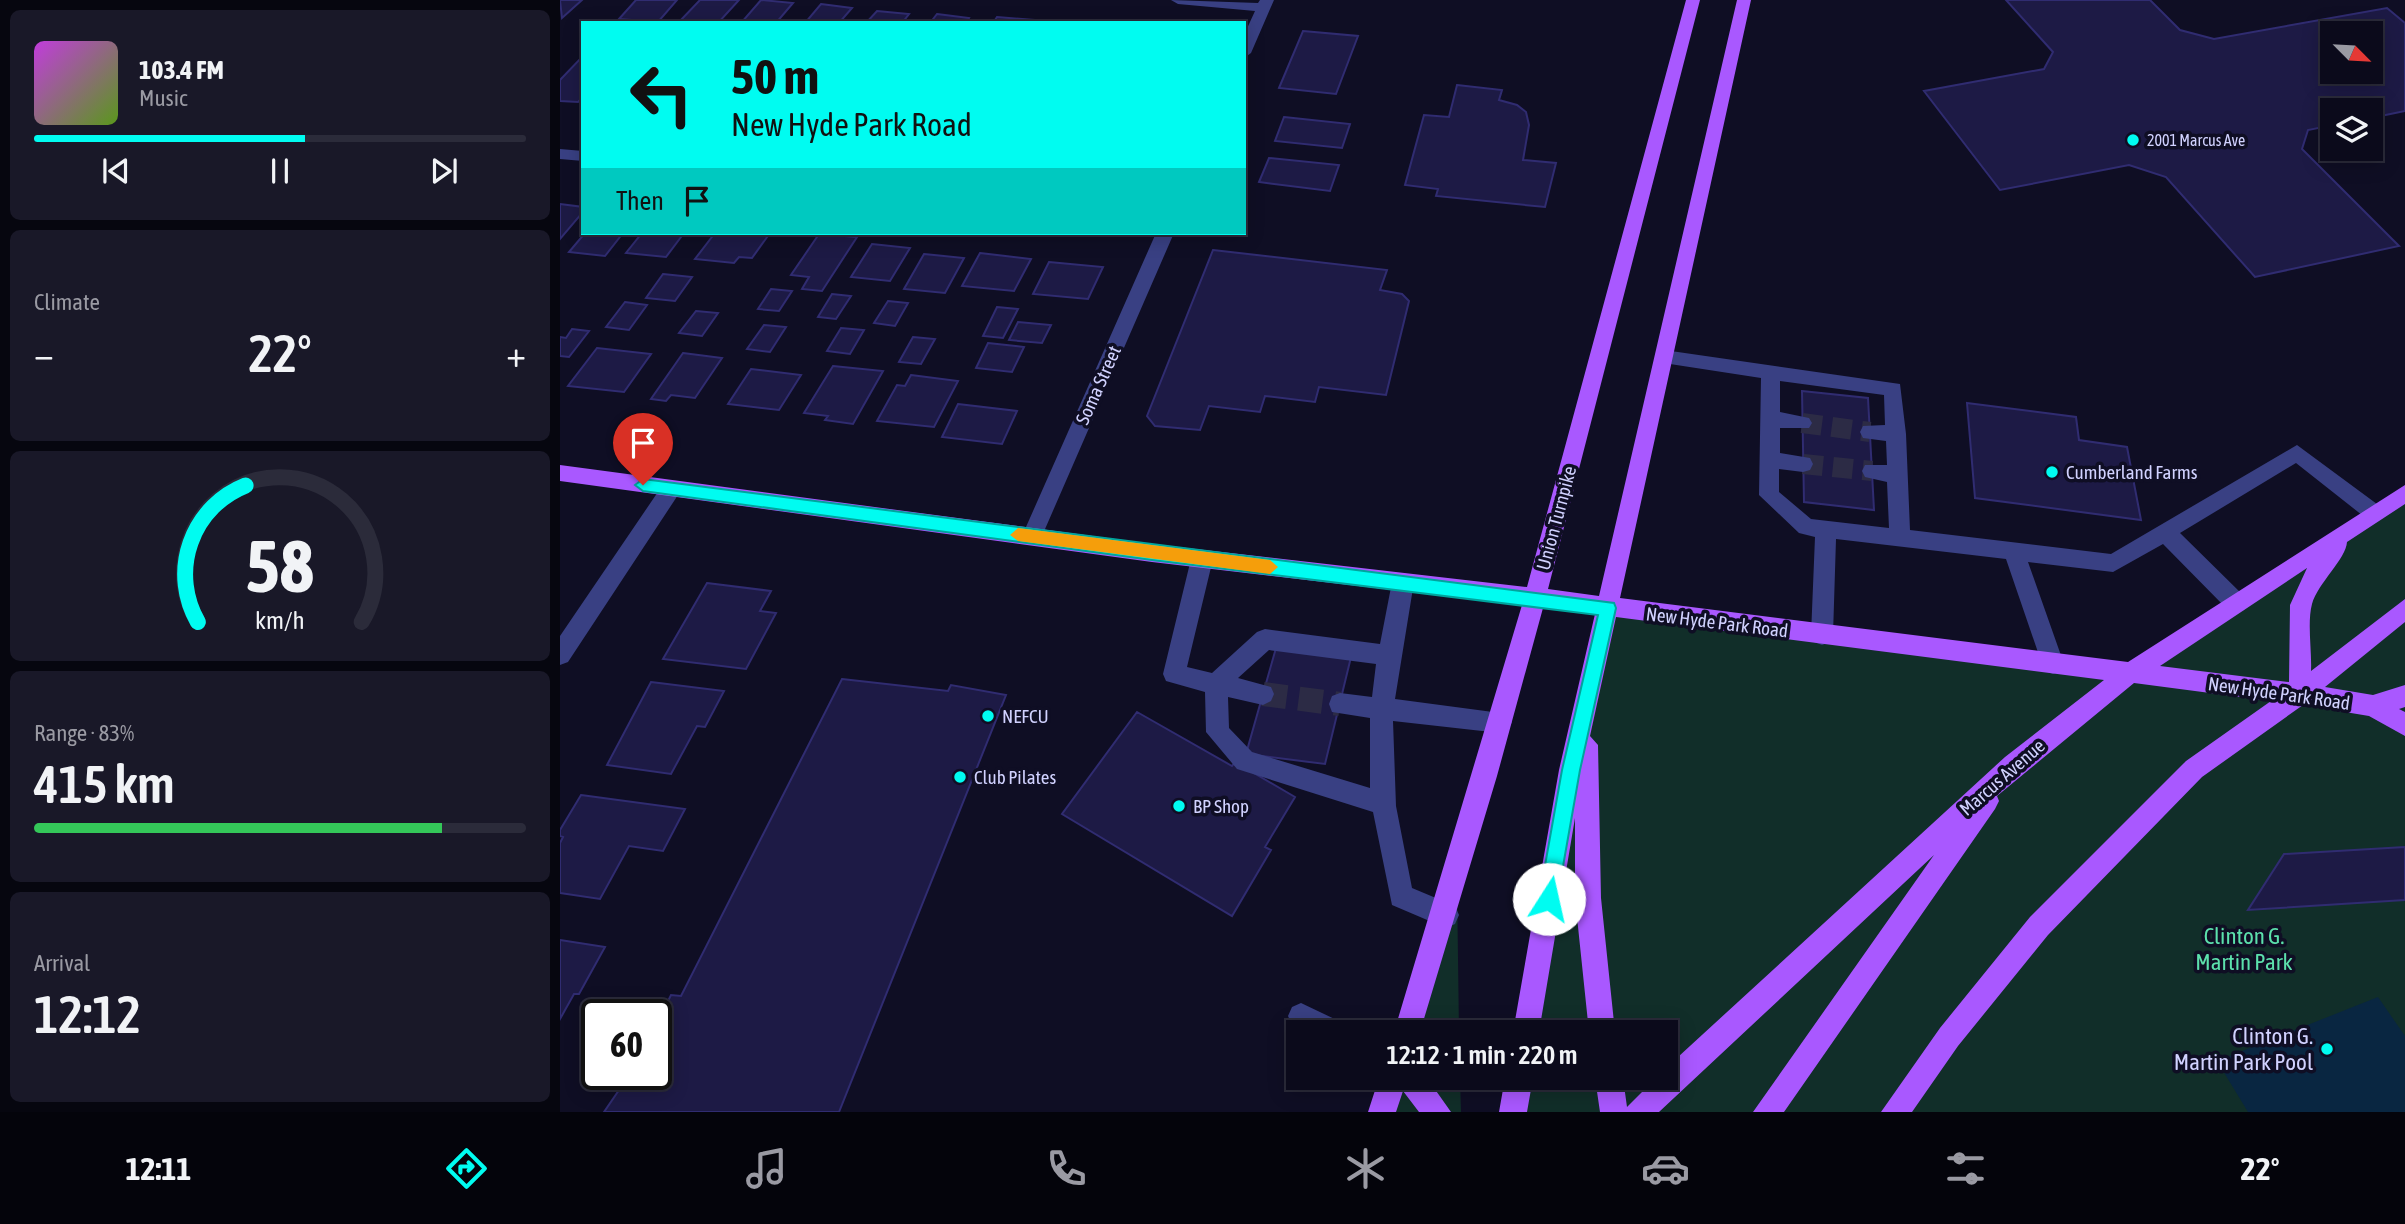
<!DOCTYPE html>
<meta charset="utf-8">
<style>
body{margin:0;font-family:"Asap Condensed",sans-serif;background:#191828;color:#f1f3f6;height:100vh;display:flex;flex-direction:column;font-size:26px;white-space:nowrap}
*{box-sizing:border-box;margin:0}
p{font-size:23px;color:#9a9aa3}
.icon{flex:none;width:38px;height:38px;fill:none;stroke:currentColor;stroke-width:2;stroke-linecap:round;stroke-linejoin:round}
.map{position:relative;flex:1;overflow:hidden}
.details{display:flex;flex-direction:column;gap:10px;padding:10px;background:#06060f;width:560px}
.details>*{flex:none}
.top-card{position:absolute;left:21px;top:21px;width:665px;height:214px;border-radius:0px;box-shadow:0 4px 18px #0003,0 0 0 2px #2b2b3a;background:#00fcf1;color:#111;overflow:hidden}
.needle{width:46px;rotate:114deg}
.buttons{position:absolute;left:1760px;top:21px;display:grid;gap:14px}
.buttons a{display:grid;place-items:center;width:63px;height:63px;border-radius:0px;background:#0b0a1b;box-shadow:0 4px 18px #0003,0 0 0 2px #2b2b3a;font-size:35px}
.speed{position:absolute;left:21px;top:999px;display:flex;gap:14px;font-size:35px;font-weight:700;text-align:center}
.speed>*{display:grid;place-content:center;width:91px;height:91px;border-radius:50%;background:#0b0a1b;box-shadow:0 4px 18px #0003,0 0 0 2px #2b2b3a;line-height:1}
.speed .limit{border:4px solid #111;border-radius:10px;background:#fff;color:#111}
.pin{position:absolute;display:grid;place-items:center;width:60px;height:60px;color:#fff;margin:-72px -30px;border-radius:50% 50% 50% 0;rotate:-45deg;box-shadow:0 0 7px #0007}
.pin .icon{rotate:45deg}
.me{position:absolute;width:77px;margin:-38px;rotate:10deg;stroke-linejoin:round;filter:drop-shadow(0 0 5px #0008)}
.turn{display:flex;align-items:center;gap:24px;height:147px;padding:0 35px;font-size:32px}
.turn .icon{width:91px;height:91px;stroke-width:2.5}
.turn b{display:block;font-size:49px;line-height:60px}
.then{display:flex;align-items:center;height:66px;padding:0 35px;background:#0003;gap:14px;font-size:26px}
.big{font-size:52px;font-weight:600;line-height:1.1}
.details .card{flex:1;display:flex;flex-direction:column;justify-content:center;gap:10px;min-width:0;padding:0 24px;border-radius:10px;background:#191828}
.details .dial{align-items:center;gap:0}
.dial svg{height:182px;overflow:visible;fill:none;stroke:#2b2b3a;stroke-width:7;stroke-linecap:round;text-anchor:middle}
.dial text{fill:#f1f3f6;stroke:none}
.song{display:flex;align-items:center;gap:21px}
.cover{width:84px;height:84px;border-radius:10px;background:linear-gradient(135deg,hsl(290 70% 55%),hsl(90 70% 35%))}
.played{height:7px;border-radius:4px;background:linear-gradient(90deg,#00fcf1 55%,#2b2b3a 55%)}
.keys{display:flex;justify-content:space-around;direction:ltr}
.heat{display:flex;justify-content:space-between;align-items:center;font-size:38px;direction:ltr}
.charge{height:10px;border-radius:5px;background:linear-gradient(90deg,#34c759 83%,#2b2b3a 0)}
.trip{position:absolute;left:726px;top:1020px;width:392px;height:70px;border-radius:0px;background:#0b0a1b;box-shadow:0 4px 18px #0003,0 0 0 2px #2b2b3a;font-weight:600;line-height:70px;text-align:center}
.tab-bar{display:flex;height:112px;justify-content:space-around;align-items:center;background:#04040b;color:#9a9aa3}
.tab-bar .icon{width:49px;height:49px}
.tab-bar .on{color:#00fcf1}
.tab-bar b{font-size:32px;color:#f1f3f6}
main{display:flex;flex:1;min-height:0}
.map>svg:first-child{display:block}
.green{fill:#112e29}
.water{fill:#092641}
.building{fill:#1d1a45;stroke:#302c71;stroke-width:2;fill-rule:evenodd}
.lines{fill:none;stroke-linecap:round;stroke-linejoin:round}
.minor-tunnel-far1{stroke:#2c2b45;stroke-width:20;stroke-dasharray:20 10;stroke-linecap:butt}
.minor-tunnel{stroke:#2c2b45;stroke-width:24;stroke-dasharray:24 12;stroke-linecap:butt}
.minor{fill:#394083;fill-rule:evenodd}
.major{fill:#a958ff;fill-rule:evenodd}
.route{fill:#00fcf1;stroke:#00a49d;stroke-width:2}
.slow{fill:#f59e0b}
.poi-dot{fill:#00fcf1;stroke:#0f0e24;stroke-width:2.5}
.labels{text-anchor:middle;dominant-baseline:central;stroke-width:7;stroke-linejoin:round;paint-order:stroke}
.far-poi-label{font-size:16px;fill:#d1d2ff;stroke:#0f0e24;text-anchor:start}
.street-label{font-size:19px;fill:#d1d2ff;stroke:#0f0e24}
.poi-label{font-size:19px;fill:#d1d2ff;stroke:#0f0e24;text-anchor:start}
.near-park-label{font-size:23px;fill:#5ce0ac;stroke:#0f0e24}
.near-poi-label{font-size:23px;fill:#d1d2ff;stroke:#0f0e24;text-anchor:end}
</style>
<main>
<section class="details">
<div class="card">
<div class="song"><i class="cover"></i><div><b>103.4 FM</b><p>Music</p></div></div>
<div class="played"></div>
<div class="keys"><svg class="icon" aria-label="previous" viewBox="0 0 24 24"><path d="M18 5L8 12l10 7zM5 5v14"/></svg><svg class="icon" aria-label="pause" viewBox="0 0 24 24"><path d="M8 5v14M16 5v14"/></svg><svg class="icon" aria-label="next" viewBox="0 0 24 24"><path d="M6 5l10 7-10 7zM19 5v14"/></svg></div>
</div>
<div class="card"><p>Climate</p>
<div class="heat"><a>−</a><b class="big">22°</b><a>+</a></div>
</div>
<div class="card dial"><svg viewBox="0 0 100 80">
<path d="M14 69A42 42 0 1 1 86 69"/>
<path d="M14 69A42 42 0 0 1 35 9" stroke="#00fcf1"/>
<text x="50" y="56" font-size="32" font-weight="700">58</text>
<text x="50" y="72" font-size="11">km/h</text>
</svg></div>
<div class="card"><p>Range · 83%</p><b class="big">415 km</b><div class="charge"></div></div>
<div class="card"><p>Arrival</p><b class="big">12:12</b></div>
</section>
<div class="map">
<svg width="1845" height="1112" viewBox="0 0 1845 1112">
<rect width="100%" height="100%" fill="#0f0e24"/>
<path class="green" d="M 1845,499 L 1845,1112 L 952,1112 L 958,1078 L 1106,1078 L 1106,1032 L 966,1032 L 1011,768 L 1048,608 L 1570,673 Z
M 897,882 L 899,1032 L 847,1032 L 851,1022 Z
M 833,1078 L 900,1078 L 901,1112 L 822,1112 Z"/>
<path class="water" d="M 1818,997 L 1845,1036 L 1845,1112 L 1688,1112 L 1657,1061 Z"/>
<path class="building" d="M 0,0 L 22,0 L 2,18 Z
M 76,0 L 117,0 L 98,22 L 59,19 Z
M 140,0 L 179,0 L 158,23 L 118,23 Z
M 201,0 L 233,3 L 216,23 L 181,23 Z
M 1446,0 L 1590,0 L 1620,30 L 1654,39 L 1827,8 L 1845,23 L 1845,111 L 1811,118 L 1811,110 L 1773,110 L 1773,125 L 1748,130 L 1742,149 L 1839,246 L 1695,277 L 1606,177 L 1569,165 L 1440,190 L 1364,91 L 1484,69 L 1493,52 ZM 1773,33 L 1811,33 L 1811,72 L 1773,72 Z
M 261,4 L 292,8 L 279,23 L 245,23 Z
M 317,11 L 349,14 L 342,23 L 306,23 Z
M 377,14 L 409,18 L 406,23 L 370,23 Z
M 437,17 L 475,20 L 433,23 Z
M 743,31 L 798,36 L 776,94 L 719,88 Z
M 21,58 L 23,97 L 18,102 L 0,101 L 0,80 Z
M 897,85 L 942,90 L 939,100 L 957,105 L 966,112 L 969,125 L 963,160 L 996,163 L 985,207 L 876,196 L 878,189 L 845,185 L 864,115 L 889,117 Z
M 724,117 L 790,124 L 782,148 L 715,141 Z
M 709,158 L 779,165 L 770,191 L 699,182 Z
M 0,204 L 23,207 L 23,212 L 0,239 Z
M 25,233 L 63,233 L 45,256 L 9,252 Z
M 82,233 L 124,233 L 106,257 L 66,253 Z
M 155,233 L 210,233 L 192,258 L 179,257 L 174,263 L 135,259 Z
M 259,234 L 297,237 L 262,291 L 242,289 L 249,277 L 231,275 Z
M 312,244 L 350,248 L 330,281 L 291,277 Z
M 653,250 L 827,270 L 820,290 L 842,294 L 849,301 L 826,395 L 759,387 L 755,402 L 705,396 L 700,412 L 649,406 L 640,430 L 595,426 L 587,416 Z
M 420,253 L 471,259 L 454,291 L 402,286 Z
M 364,254 L 404,258 L 385,293 L 344,289 Z
M 489,262 L 543,267 L 528,299 L 473,294 Z
M 103,274 L 132,277 L 115,301 L 86,298 Z
M 211,289 L 232,291 L 219,311 L 198,309 Z
M 272,294 L 291,296 L 276,319 L 258,317 Z
M 328,301 L 348,303 L 335,326 L 314,323 Z
M 65,302 L 87,305 L 69,330 L 46,327 Z
M 437,307 L 458,309 L 443,338 L 423,336 Z
M 136,311 L 158,313 L 142,336 L 119,333 Z
M 458,322 L 491,325 L 482,343 L 449,340 Z
M 204,325 L 226,327 L 210,352 L 187,349 Z
M 281,328 L 304,330 L 290,354 L 267,351 Z
M 12,329 L 29,331 L 9,357 L 0,356 L 0,337 L 6,338 Z
M 353,337 L 375,339 L 361,364 L 339,362 Z
M 428,343 L 464,347 L 452,372 L 416,368 Z
M 37,348 L 91,354 L 64,392 L 8,386 Z
M 123,353 L 162,358 L 135,398 L 111,395 L 106,401 L 91,399 Z
M 273,366 L 323,371 L 293,424 L 265,420 L 268,416 L 244,413 Z
M 191,369 L 241,375 L 219,410 L 168,404 Z
M 351,375 L 398,381 L 374,427 L 317,421 L 337,385 L 345,386 Z
M 1242,391 L 1308,398 L 1314,510 L 1244,502 Z
M 1407,403 L 1516,417 L 1519,440 L 1567,447 L 1581,520 L 1415,498 Z
M 398,404 L 457,411 L 442,444 L 382,437 Z
M 147,583 L 211,591 L 200,611 L 216,613 L 186,669 L 103,659 Z
M 716,648 L 791,657 L 765,764 L 686,754 Z
M 282,679 L 388,691 L 391,685 L 446,695 L 279,1112 L 44,1112 L 70,1074 L 96,1074 L 96,1025 L 111,995 L 121,996 Z
M 91,682 L 164,691 L 145,727 L 137,726 L 111,774 L 47,765 Z
M 577,712 L 672,766 L 675,762 L 735,797 L 705,847 L 711,850 L 672,916 L 502,814 Z
M 21,795 L 125,809 L 103,851 L 69,846 L 40,899 L 0,893 L 0,843 L 3,837 L 0,836 L 0,830 Z
M 1845,847 L 1845,900 L 1688,910 L 1724,854 Z
M 0,940 L 45,947 L 19,994 L 14,994 L 0,1019 Z"/>
<g class="lines">
<path class="minor-tunnel-far1" d="M 1242,423 L 1310,432
M 1243,464 L 1312,471"/>
<path class="minor-tunnel" d="M 703,694 L 780,704"/>
<path class="minor" d="M 611,0 L 698,3 L 700,0 L 714,0 L 691,53 L 684,58 L 684,35 L 695,11 L 618,4 Z
M 0,149 L 23,151 L 23,161 L 0,159 Z
M 596,233 L 614,233 L 482,536 L 479,542 L 472,545 L 465,542 L 462,536 Z
M 1104,350 L 1340,384 L 1346,434 L 1350,530 L 1551,554 L 1737,445 L 1821,507 L 1824,513 L 1821,519 L 1814,522 L 1807,519 L 1736,463 L 1620,533 L 1684,596 L 1687,603 L 1684,610 L 1676,613 L 1668,610 L 1603,544 L 1553,572 L 1468,562 L 1504,664 L 1501,671 L 1493,674 L 1485,671 L 1482,664 L 1446,559 L 1276,539 L 1273,635 L 1270,642 L 1262,645 L 1254,642 L 1251,635 L 1255,537 L 1239,533 L 1199,495 L 1201,378 L 1097,362 L 1095,357 L 1097,352 ZM 1220,381 L 1324,395 L 1325,425 L 1303,426 L 1300,432 L 1303,438 L 1326,441 L 1327,465 L 1305,465 L 1302,471 L 1305,477 L 1327,482 L 1329,528 L 1251,519 L 1219,492 L 1219,469 L 1243,472 L 1250,470 L 1253,464 L 1250,458 L 1220,453 L 1220,428 L 1249,428 L 1252,423 L 1249,418 L 1220,412 Z
M 111,481 L 118,483 L 121,489 L 118,495 L 8,662 L 0,665 L 0,636 L 104,483 Z
M 642,550 L 649,553 L 653,559 L 627,667 L 652,673 L 697,632 L 705,629 L 820,644 L 832,582 L 835,575 L 843,573 L 851,575 L 854,582 L 835,699 L 948,714 L 952,722 L 948,730 L 940,733 L 833,721 L 836,806 L 852,888 L 895,906 L 899,915 L 895,924 L 886,928 L 832,905 L 813,812 L 677,769 L 646,732 L 645,692 L 606,681 L 603,674 L 631,559 L 635,553 ZM 709,650 L 816,664 L 812,697 L 780,693 L 772,696 L 769,704 L 772,712 L 810,718 L 810,788 L 692,752 L 669,728 L 668,697 L 703,705 L 711,701 L 714,694 L 711,687 L 678,678 Z
M 741,1003 L 783,1023 L 787,1032 L 746,1032 L 732,1025 L 728,1016 L 732,1007 Z"/>
<path class="major" d="M 1126,0 L 1140,0 L 988,589 L 1039,596 L 1177,0 L 1191,0 L 1060,598 L 1568,662 L 1845,485 L 1845,504 L 1787,542 C 1786,559 1758,583 1752,604 C 1747,623 1752,650 1751,671 L 1845,599 L 1845,622 L 1765,687 L 1813,695 L 1845,685 L 1845,707 L 1839,709 L 1845,712 L 1845,736 L 1809,716 L 1743,705 L 1642,777 L 1488,935 L 1398,1046 L 1352,1112 L 1321,1112 L 1380,1028 L 1470,917 L 1626,761 L 1711,701 L 1574,683 L 1437,796 L 1439,801 L 1435,809 L 1224,1112 L 1193,1112 L 1374,855 L 1099,1112 L 1040,1112 L 1035,1078 L 1063,1078 L 1067,1107 L 1096,1078 L 1106,1078 L 1106,1068 L 1445,757 L 1544,680 L 1056,617 L 1030,736 L 1038,745 L 1041,898 L 1055,1032 L 1029,1032 L 1015,898 L 1015,818 L 979,1032 L 953,1032 L 999,770 L 1035,614 L 983,608 L 937,776 L 860,1032 L 834,1032 L 962,605 L 592,562 L 0,481 L 0,465 L 592,544 L 967,587 ZM 1747,568 L 1730,605 L 1729,682 L 1600,666 Z
M 819,1078 L 867,1078 L 891,1112 L 859,1112 L 843,1091 L 836,1112 L 808,1112 Z
M 945,1078 L 973,1078 L 967,1112 L 939,1112 Z"/>
</g>
<path class="route" d="M 83,479 L 1054,603 L 1056,608 L 1020,770 L 996,906 L 989,909 L 982,906 L 979,899 L 1002,770 L 1038,615 L 592,560 L 83,491 L 75,485 Z"/>
<path class="slow" d="M 458,528 L 710,560 L 718,567 L 710,574 L 458,541 L 450,535 Z"/>
<g class="poi-dot">
<circle cx="1573" cy="140" r="7"/>
<circle cx="1492" cy="472" r="7"/>
<circle cx="428" cy="716" r="7"/>
<circle cx="400" cy="777" r="7"/>
<circle cx="619" cy="806" r="7"/>
<circle cx="1767" cy="1049" r="7"/>
</g>
<g class="labels">
<g class="far-poi-label">
<text x="1587" y="140">2001 Marcus Ave</text>
</g>
<g class="street-label">
<text transform="translate(538 385) rotate(-66)">Soma Street</text>
<text transform="translate(996 518) rotate(-75)">Union Turnpike</text>
<text transform="translate(1157 622) rotate(7)">New Hyde Park Road</text>
<text transform="translate(1719 693) rotate(8)">New Hyde Park Road</text>
<text transform="translate(1442 777) rotate(-41)">Marcus Avenue</text>
</g>
<g class="poi-label">
<text x="1506" y="472">Cumberland Farms</text>
<text x="442" y="716">NEFCU</text>
<text x="414" y="777">Club Pilates</text>
<text x="633" y="806">BP Shop</text>
</g>
<g class="near-park-label">
<text x="1684" y="936">Clinton G.<tspan x="1684" dy="26">Martin Park</tspan></text>
</g>
<g class="near-poi-label">
<text x="1753" y="1036">Clinton G.<tspan x="1753" dy="26">Martin Park Pool</tspan></text>
</g>
</g>
</svg>
<div class="buttons">
<a><svg class="needle" viewBox="-14 -14 28 28"><path d="M0-13l5 13h-10z" fill="#e53935"/><path d="M0 13l5-13h-10z" fill="#9a9aa3"/></svg></a>
<a><svg class="icon" aria-label="layers" viewBox="0 0 24 24"><path d="M12 4l9 5-9 5-9-5zM3 14l9 5 9-5"/></svg></a>
</div>
<div class="speed"><div class="limit">60</div></div>
<div class="pin" style="left:83px;top:485px;background:#d93025"><svg class="icon" aria-label="arrive" viewBox="0 0 24 24"><path d="M6 21V4h12l-3 4 3 4H6"/></svg></div>
<svg class="me" style="left:989px;top:899px" viewBox="-20 -20 40 40"><circle r="19" fill="#fff"/><path d="M0-13L10 11 0 6-10 11z" fill="#00fcf1"/></svg>
<div class="trip">12:12 · 1 min · 220 m</div>
<div class="top-card">
<div class="turn"><svg class="icon" aria-label="left" viewBox="0 0 24 24"><path d="M17 20v-9H6M10 6l-5 5 5 5"/></svg><div><b>50 m</b>New Hyde Park Road</div></div>
<div class="then">Then<svg class="icon" aria-label="arrive" viewBox="0 0 24 24"><path d="M6 21V4h12l-3 4 3 4H6"/></svg></div>
</div>
</div>
</main>
<nav class="tab-bar">
<b>12:11</b>
<svg class="icon on" aria-label="directions" viewBox="0 0 24 24"><path d="M12 3l9 9-9 9-9-9zM9 14v-3h6M13 9l2 2-2 2"/></svg>
<svg class="icon" aria-label="music" viewBox="0 0 24 24"><path d="M9 18V5l10-2v13"/><circle cx="6" cy="18" r="3"/><circle cx="16" cy="16" r="3"/></svg>
<svg class="icon" aria-label="phone" viewBox="0 0 24 24"><path d="M5 4h4l2 5-3 2q2 4 5 5l2-3 5 2v4C11 20 4 13 5 4z"/></svg>
<svg class="icon" aria-label="climate" viewBox="0 0 24 24"><path d="M12 3v18M4 7l16 10M4 17L20 7"/></svg>
<svg class="icon" aria-label="car" viewBox="0 0 24 24"><path d="M5 17H2v-5l4-1 3-4h7l3 4 3 1v5h-3M9 17h6M6 11h13"/><circle cx="7" cy="17" r="2"/><circle cx="17" cy="17" r="2"/></svg>
<svg class="icon" aria-label="filters" viewBox="0 0 24 24"><path d="M4 7h16M4 17h16"/><circle cx="9" cy="7" r="2"/><circle cx="15" cy="17" r="2"/></svg>
<b>22°</b>
</nav>
